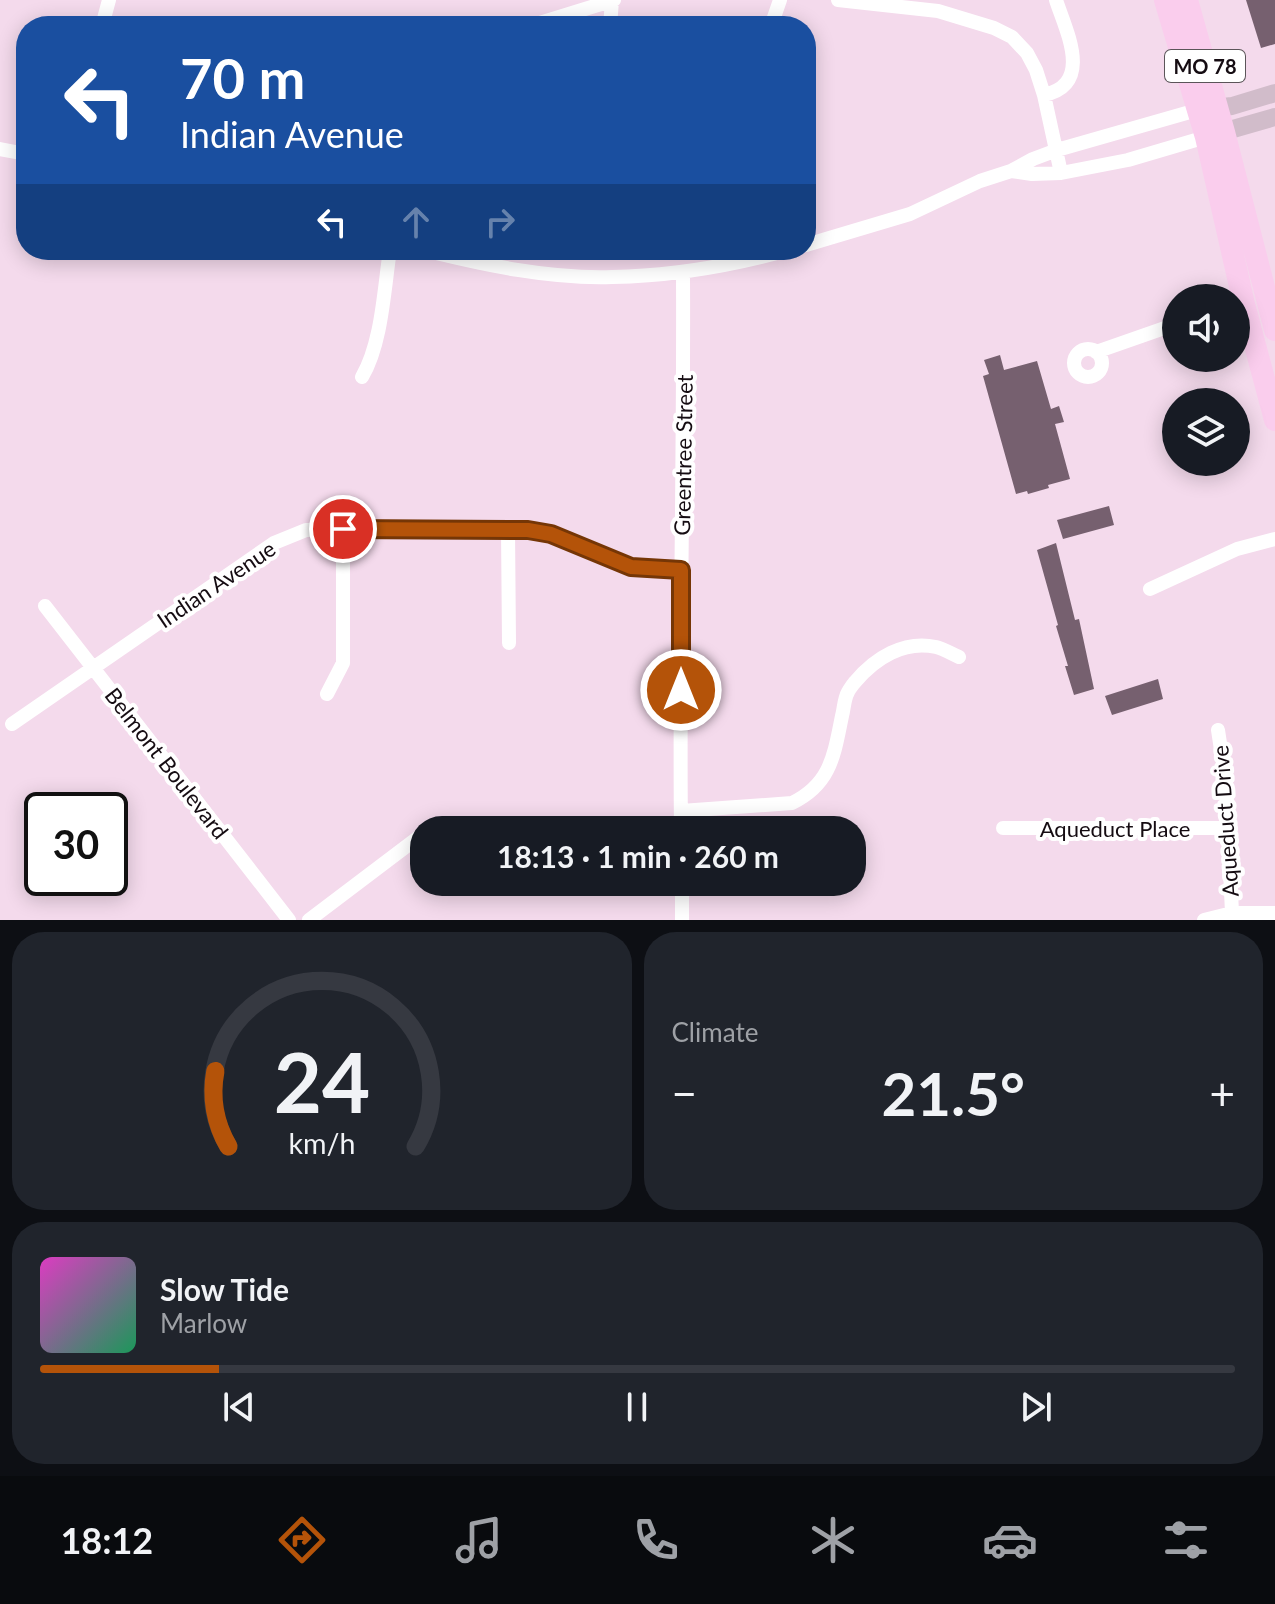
<!DOCTYPE html>
<meta charset="utf-8">
<style>
body{margin:0;font-family:Lato,sans-serif;background:#20242c;color:#f1f3f6;height:100vh;display:flex;flex-direction:column;font-size:30px;white-space:nowrap}
*{box-sizing:border-box;margin:0}
p{font-size:26px;color:#9ea1a6}
.icon{flex:none;width:44px;height:44px;fill:none;stroke:currentColor;stroke-width:2;stroke-linecap:round;stroke-linejoin:round}
.map{position:relative;height:920px;overflow:hidden}
.side{display:flex;flex-direction:column;gap:12px;padding:12px;background:#0d0f14;flex:1}
.side>*{flex:none}
.top-card{position:absolute;left:16px;top:16px;width:800px;height:244px;border-radius:32px;box-shadow:0 4px 20px #0003;background:#1a4fa0;color:#fff;overflow:hidden}
.buttons{position:absolute;left:1162px;top:284px;display:grid;gap:16px}
.buttons a{display:grid;place-items:center;width:88px;height:88px;border-radius:50%;background:#171b24;box-shadow:0 4px 20px #0003;font-size:40px}
.speed{position:absolute;left:24px;top:792px;display:flex;gap:16px;font-size:40px;font-weight:700;text-align:center}
.speed>*{display:grid;place-content:center;width:104px;height:104px;border-radius:50%;background:#171b24;box-shadow:0 4px 20px #0003;line-height:1}
.speed .limit{border:4px solid #111;border-radius:12px;background:#fff;color:#111}
.pin{position:absolute;display:grid;place-items:center;width:68px;height:68px;color:#fff;margin:-34px;border:4px solid #fff;border-radius:50%;box-shadow:0 2px 8px #0007}
.me{position:absolute;width:88px;margin:-44px;rotate:0deg;stroke-linejoin:round;filter:drop-shadow(0 0 6px #0008)}
.turn{display:flex;align-items:center;gap:28px;height:168px;padding:0 32px;font-size:36px}
.turn .icon{width:104px;height:104px;stroke-width:2.5}
.turn b{display:block;font-size:56px;line-height:68px}
.lanes{display:flex;align-items:center;height:76px;padding:0 32px;background:#0003;justify-content:center;gap:40px;direction:ltr}
.lanes .off{opacity:.35}
.big{font-size:60px;font-weight:700;line-height:1.1}
.side .card{flex:1;display:flex;flex-direction:column;justify-content:center;gap:12px;min-width:0;padding:0 28px;border-radius:32px;background:#20242c}
.side .dial{align-items:center;gap:0}
.dial svg{height:208px;overflow:visible;fill:none;stroke:#363941;stroke-width:7;stroke-linecap:round;text-anchor:middle}
.dial text{fill:#f1f3f6;stroke:none}
.song{display:flex;align-items:center;gap:24px}
.cover{width:96px;height:96px;border-radius:12px;background:linear-gradient(135deg,hsl(310 70% 55%),hsl(150 70% 35%))}
.played{height:8px;border-radius:4px;background:linear-gradient(90deg,#b45309 15%,#363941 15%)}
.keys{display:flex;justify-content:space-around;direction:ltr}
.heat{display:flex;justify-content:space-between;align-items:center;font-size:44px;direction:ltr}
.side .tiles{flex:1;display:grid;gap:12px;grid-template-columns:1fr 1fr}
.card:last-child{grid-column:span 2}
.trip{position:absolute;left:410px;top:816px;width:456px;height:80px;border-radius:32px;background:#171b24;box-shadow:0 4px 20px #0003;font-weight:700;line-height:80px;text-align:center}
.dock{display:flex;height:128px;justify-content:space-around;align-items:center;background:#090b0e;color:#9ea1a6}
.dock .icon{width:56px;height:56px}
.dock .selected{color:#b45309}
.dock b{font-size:36px;color:#f1f3f6}
.map>svg:first-child{display:block}
.building{fill:#76606f}
.lines{fill:none;stroke-linecap:round;stroke-linejoin:round}
.street{stroke:#fff;stroke-width:14}
.secondary{stroke:#d1bcca;stroke-width:18}
.primary{stroke:#facded;stroke-width:22}
.route-casing{stroke:#753606;stroke-width:20}
.route{stroke:#b45309;stroke-width:14}
.labels{text-anchor:middle;dominant-baseline:central;stroke-width:8;stroke-linejoin:round;paint-order:stroke}
.shield{fill:#fff;stroke:#5b5559;stroke-width:2}
.shield-label{font-size:20px;font-weight:bold;fill:#150c12}
.street-label{font-size:22px;fill:#150c12;stroke:#fff}
</style>
<div class="map">
<svg width="1275" height="920" viewBox="0 0 1275 920">
<rect width="100%" height="100%" fill="#f4daec"/>
<path class="building" d="M 1246,0 L 1275,0 L 1275,44 L 1261,48 Z
M 1000,355 L 1004,370 L 1037,361 L 1051,409 L 1059,406 L 1064,422 L 1055,424 L 1070,479 L 1048,485 L 1049,488 L 1028,494 L 1027,491 L 1016,494 L 983,376 L 989,374 L 984,360 Z
M 1109,506 L 1114,525 L 1063,539 L 1057,520 Z
M 1056,543 L 1075,620 L 1079,619 L 1094,689 L 1074,695 L 1065,666 L 1068,666 L 1056,626 L 1058,625 L 1037,550 Z
M 1158,679 L 1163,699 L 1112,715 L 1105,696 Z"/>
<g class="lines">
<path class="street" d="M 838,0 L 938,11 L 994,28 L 1012,37 L 1027,53 L 1036,70 L 1044,95 L 1061,173
M 102,26 L 109,0
M 530,26 L 614,0
M 610,26 L 612,1
M 771,26 L 780,0
M 1044,95 C 1094,84 1066,31 1056,0
M 0,149 L 26,154
M 1011,171 L 1032,174 L 1061,173 L 1128,160 L 1206,137
M 806,245 L 910,214 L 980,181 L 1011,171 L 1033,159 L 1057,150 L 1197,110
M 424,250 C 484,265 550,279 612,277 C 672,276 730,266 788,250
M1074 363a14 14 0 1 1 28 0a14 14 0 1 1-28 0Z
M 1096,352 L 1176,324
M 362,377 C 382,343 384,289 390,250
M 508,529 L 509,643
M 1150,589 L 1237,549 L 1275,539
M 45,606 L 289,920
M 327,694 L 343,663 L 343,529
M 12,724 L 274,543 L 306,530 L 528,530 L 551,534 L 631,567 L 681,570
M 1218,730 L 1226,783 L 1232,913
M 681,811 L 792,803 C 831,784 834,755 842,716 C 844,709 844,699 848,692 C 848,691 854,683 855,682 C 875,658 904,640 936,647 C 944,649 952,654 959,657
M 1003,828 L 1227,828
M 437,830 L 478,825 L 529,828
M 681,830 C 679,644 684,459 683,273
M 682,882 L 682,920
M 309,920 L 424,833
M 1204,920 L 1232,913 L 1275,913"/>
<path class="secondary" d="M 1204,109 L 1232,106 L 1275,93
M 1212,135 L 1275,117"/>
<path class="primary" d="M 1165,0 L 1206,137 L 1244,304 L 1275,420
M 1187,0 L 1224,132 L 1275,330"/>
</g>
<g class="lines">
<g class="route-casing">
<path id="route" d="M 343,529 L 528,530 L 551,534 L 631,567 L 681,570 L 681,690"/>
</g>
<use href="#route" class="route"/>
</g>
<g class="labels">
<rect class="shield" x="1165" y="50" width="80" height="32" rx="6"/>
<g class="shield-label">
<text x="1205" y="66">MO 78</text>
</g>
<g class="street-label">
<text transform="translate(683 455) rotate(-89)">Greentree Street</text>
<text transform="translate(216 584) rotate(-34)">Indian Avenue</text>
<text transform="translate(167 763) rotate(52)">Belmont Boulevard</text>
<text transform="translate(1225 821) rotate(-94)">Aqueduct Drive</text>
<text x="1115" y="828">Aqueduct Place</text>
</g>
</g>
</svg>
<div class="buttons">
<a><svg class="icon" aria-label="sound" viewBox="0 0 24 24"><path d="M4 9h4l5-4v14l-5-4H4zM17 9q2 3 0 6"/></svg></a>
<a><svg class="icon" aria-label="layers" viewBox="0 0 24 24"><path d="M12 4l9 5-9 5-9-5zM3 14l9 5 9-5"/></svg></a>
</div>
<div class="speed"><div class="limit">30</div></div>
<div class="pin" style="left:343px;top:529px;background:#d93025"><svg class="icon" aria-label="arrive" viewBox="0 0 24 24"><path d="M6 21V4h12l-3 4 3 4H6"/></svg></div>
<svg class="me" style="left:681px;top:690px" viewBox="-20 -20 40 40"><circle r="17" fill="#b45309" stroke="#fff" stroke-width="3"/><path d="M0-11L8 9 0 5-8 9z" fill="#fff"/></svg>
<div class="trip">18:13 · 1 min · 260 m</div>
<div class="top-card">
<div class="turn"><svg class="icon" aria-label="left" viewBox="0 0 24 24"><path d="M17 20v-9H6M10 6l-5 5 5 5"/></svg><div><b>70 m</b>Indian Avenue</div></div>
<div class="lanes"><svg class="icon" aria-label="left" viewBox="0 0 24 24"><path d="M17 20v-9H6M10 6l-5 5 5 5"/></svg><svg class="icon off" aria-label="ahead" viewBox="0 0 24 24"><path d="M12 20V5M6 11l6-6 6 6"/></svg><svg class="icon off" aria-label="right" viewBox="0 0 24 24"><path d="M7 20v-9h11M14 6l5 5-5 5"/></svg></div>
</div>
</div>
<section class="side">
<div class="tiles">
<div class="card dial"><svg viewBox="0 0 100 80">
<path d="M14 69A42 42 0 1 1 86 69"/>
<path d="M14 69A42 42 0 0 1 9 40" stroke="#b45309"/>
<text x="50" y="56" font-size="32" font-weight="700">24</text>
<text x="50" y="72" font-size="11">km/h</text>
</svg></div>
<div class="card"><p>Climate</p>
<div class="heat"><a>−</a><b class="big">21.5°</b><a>+</a></div>
</div>
<div class="card">
<div class="song"><i class="cover"></i><div><b>Slow Tide</b><p>Marlow</p></div></div>
<div class="played"></div>
<div class="keys"><svg class="icon" aria-label="previous" viewBox="0 0 24 24"><path d="M18 5L8 12l10 7zM5 5v14"/></svg><svg class="icon" aria-label="pause" viewBox="0 0 24 24"><path d="M8 5v14M16 5v14"/></svg><svg class="icon" aria-label="next" viewBox="0 0 24 24"><path d="M6 5l10 7-10 7zM19 5v14"/></svg></div>
</div>
</div>
</section>
<nav class="dock">
<b>18:12</b>
<svg class="icon selected" aria-label="directions" viewBox="0 0 24 24"><path d="M12 3l9 9-9 9-9-9zM9 14v-3h6M13 9l2 2-2 2"/></svg>
<svg class="icon" aria-label="music" viewBox="0 0 24 24"><path d="M9 18V5l10-2v13"/><circle cx="6" cy="18" r="3"/><circle cx="16" cy="16" r="3"/></svg>
<svg class="icon" aria-label="phone" viewBox="0 0 24 24"><path d="M5 4h4l2 5-3 2q2 4 5 5l2-3 5 2v4C11 20 4 13 5 4z"/></svg>
<svg class="icon" aria-label="climate" viewBox="0 0 24 24"><path d="M12 3v18M4 7l16 10M4 17L20 7"/></svg>
<svg class="icon" aria-label="car" viewBox="0 0 24 24"><path d="M5 17H2v-5l4-1 3-4h7l3 4 3 1v5h-3M9 17h6M6 11h13"/><circle cx="7" cy="17" r="2"/><circle cx="17" cy="17" r="2"/></svg>
<svg class="icon" aria-label="filters" viewBox="0 0 24 24"><path d="M4 7h16M4 17h16"/><circle cx="9" cy="7" r="2"/><circle cx="15" cy="17" r="2"/></svg>
</nav>
